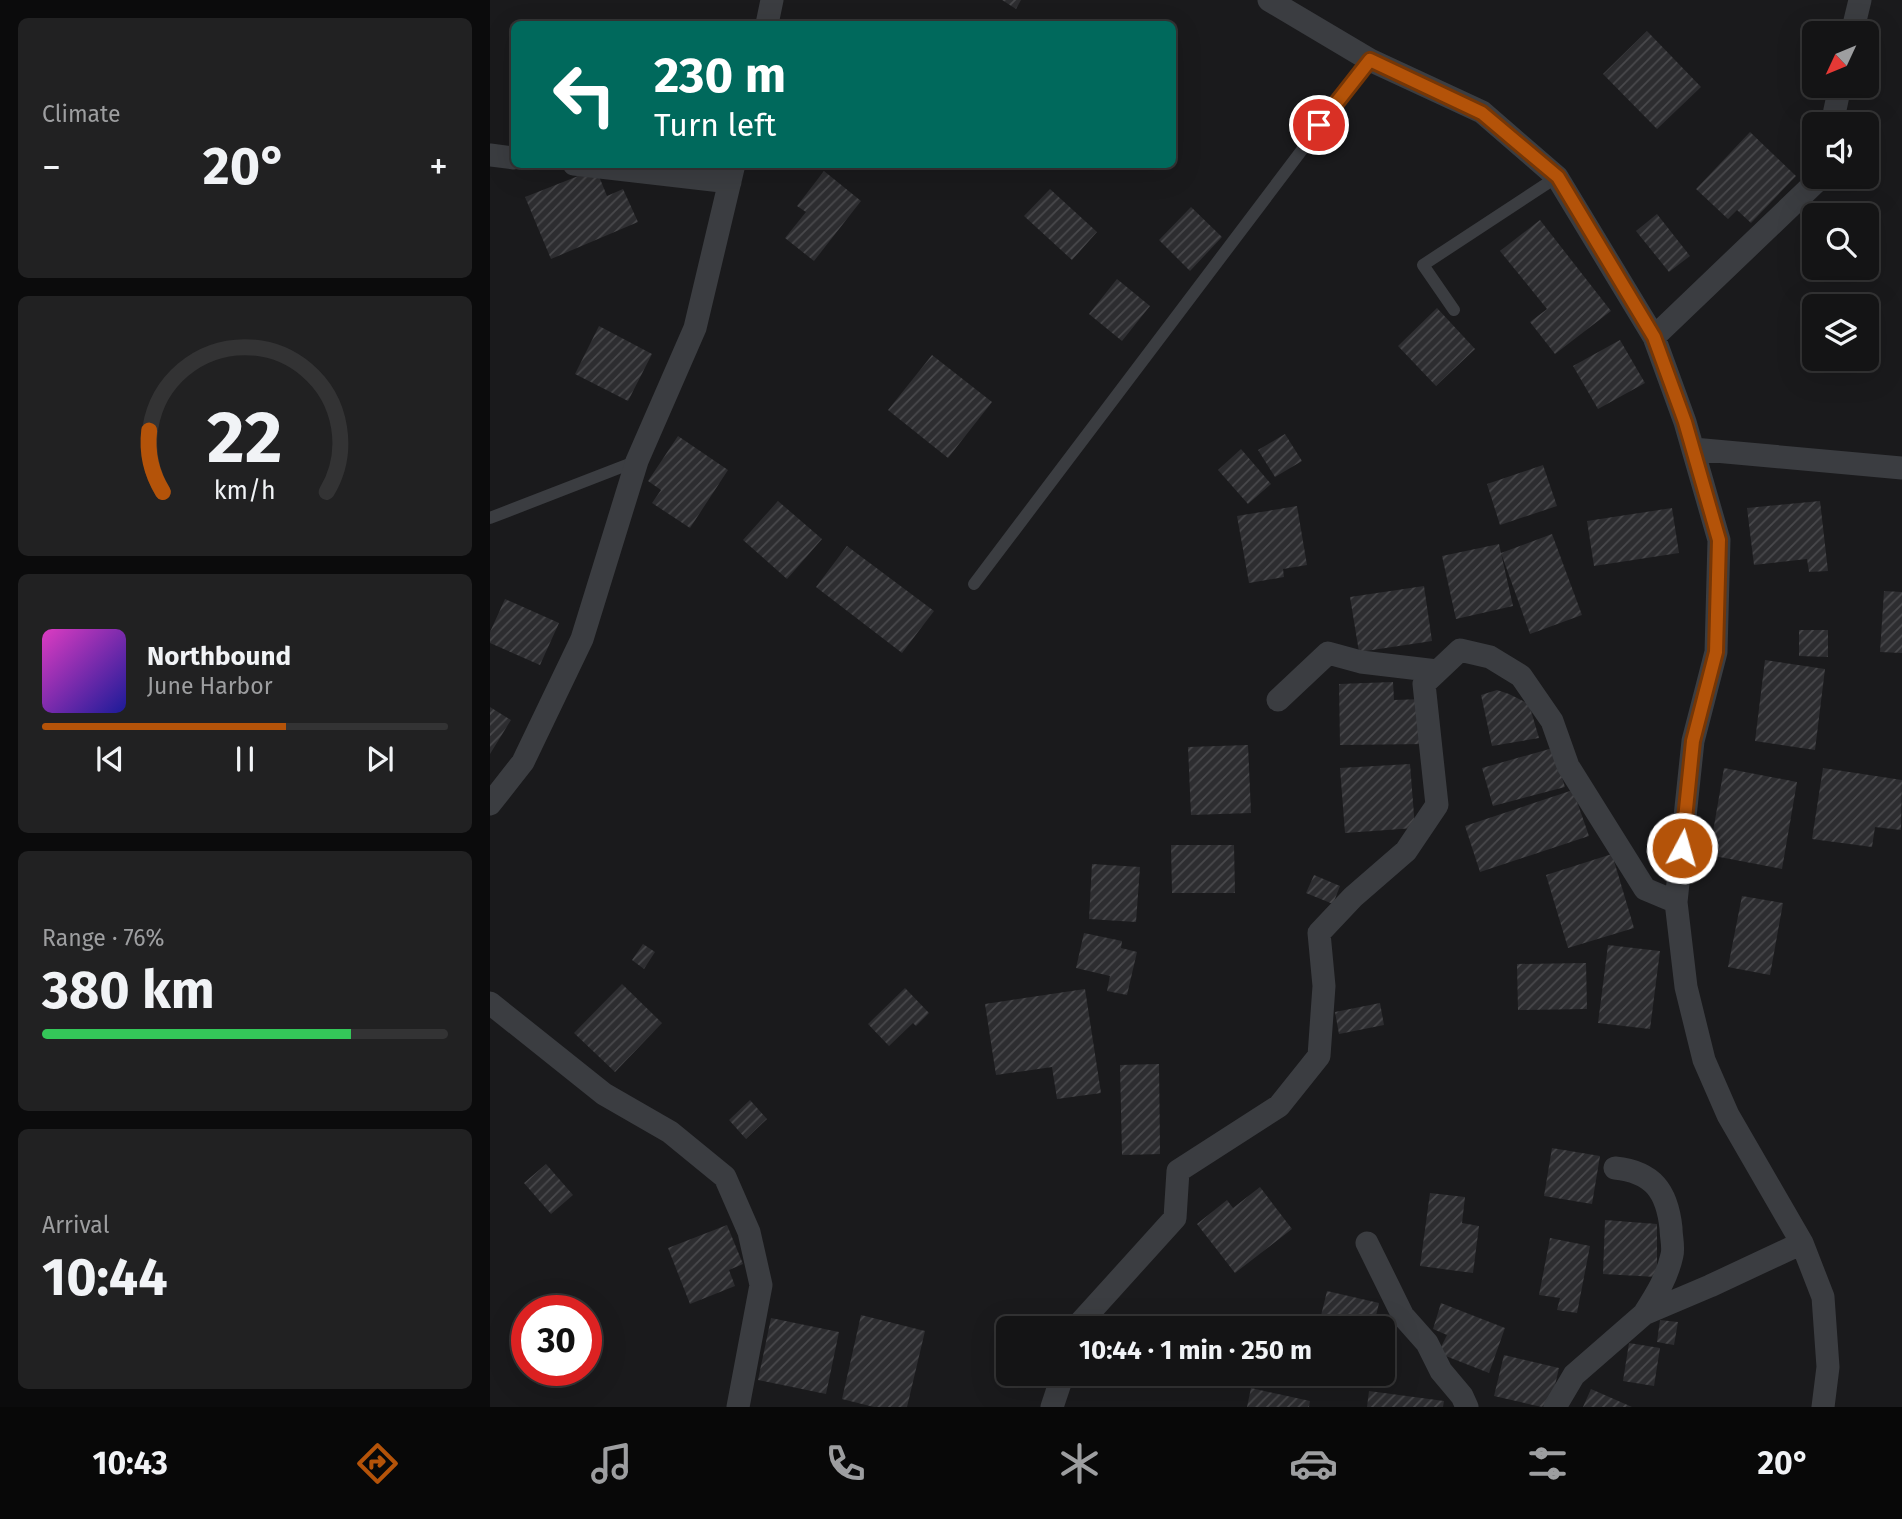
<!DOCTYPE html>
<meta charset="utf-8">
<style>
body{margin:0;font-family:"Fira Sans",sans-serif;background:#212122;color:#f1f3f6;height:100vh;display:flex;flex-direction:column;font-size:26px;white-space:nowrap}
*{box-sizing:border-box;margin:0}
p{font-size:23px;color:#9d9ea0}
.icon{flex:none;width:38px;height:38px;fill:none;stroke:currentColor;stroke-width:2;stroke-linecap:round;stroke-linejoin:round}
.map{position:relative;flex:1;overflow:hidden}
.panel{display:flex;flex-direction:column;gap:18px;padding:18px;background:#0b0b0c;width:490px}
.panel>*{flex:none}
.top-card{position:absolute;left:21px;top:21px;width:665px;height:147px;border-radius:10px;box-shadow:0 7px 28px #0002,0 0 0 2px #333334;background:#00695c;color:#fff;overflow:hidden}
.needle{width:46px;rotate:226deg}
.fabs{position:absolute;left:1312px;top:21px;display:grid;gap:14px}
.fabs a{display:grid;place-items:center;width:77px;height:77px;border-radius:10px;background:#141415;box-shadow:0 7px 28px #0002,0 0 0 2px #333334;font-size:35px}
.speed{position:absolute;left:21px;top:1295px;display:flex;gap:14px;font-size:35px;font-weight:700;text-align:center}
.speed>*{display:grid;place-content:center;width:91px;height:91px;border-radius:50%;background:#141415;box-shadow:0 7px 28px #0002,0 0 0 2px #333334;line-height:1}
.speed .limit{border:10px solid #d22;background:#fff;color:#111}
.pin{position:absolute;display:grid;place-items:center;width:60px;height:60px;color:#fff;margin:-30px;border:4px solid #fff;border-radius:50%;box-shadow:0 2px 7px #0007}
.me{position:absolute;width:77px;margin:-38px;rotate:6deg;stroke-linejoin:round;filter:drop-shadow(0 0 5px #0008)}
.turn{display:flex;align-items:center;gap:24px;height:147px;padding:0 28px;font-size:32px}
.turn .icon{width:91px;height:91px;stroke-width:2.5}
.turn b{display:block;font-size:49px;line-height:60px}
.big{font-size:52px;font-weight:700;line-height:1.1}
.panel .widget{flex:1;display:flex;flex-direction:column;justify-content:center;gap:10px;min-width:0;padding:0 24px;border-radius:10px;background:#212122}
.panel .dial{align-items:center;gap:0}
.dial svg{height:182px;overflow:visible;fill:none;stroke:#333334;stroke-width:7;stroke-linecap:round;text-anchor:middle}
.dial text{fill:#f1f3f6;stroke:none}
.song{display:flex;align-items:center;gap:21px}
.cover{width:84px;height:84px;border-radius:10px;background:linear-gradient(135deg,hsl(310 70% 55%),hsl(240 70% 35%))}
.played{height:7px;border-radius:4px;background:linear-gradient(90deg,#b45309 60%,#333334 60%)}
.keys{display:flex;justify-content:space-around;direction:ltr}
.heat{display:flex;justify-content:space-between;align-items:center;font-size:38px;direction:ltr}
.charge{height:10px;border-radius:5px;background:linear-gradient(90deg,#34c759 76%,#333334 0)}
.trip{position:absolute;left:506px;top:1316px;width:399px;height:70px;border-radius:10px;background:#141415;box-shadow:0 7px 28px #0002,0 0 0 2px #333334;font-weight:700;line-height:70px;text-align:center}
.tab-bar{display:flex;height:112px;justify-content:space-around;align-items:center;background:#080808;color:#9d9ea0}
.tab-bar .icon{width:49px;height:49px}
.tab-bar .on{color:#b45309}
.tab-bar b{font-size:32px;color:#f1f3f6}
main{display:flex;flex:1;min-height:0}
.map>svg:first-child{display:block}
.building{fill:url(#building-hatch)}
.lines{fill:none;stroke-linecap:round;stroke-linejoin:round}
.lane{stroke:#3b3d41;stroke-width:12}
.street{stroke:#3b3d41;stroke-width:23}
.route-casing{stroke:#753606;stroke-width:18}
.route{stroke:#b45309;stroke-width:12}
</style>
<main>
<section class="panel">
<div class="widget"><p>Climate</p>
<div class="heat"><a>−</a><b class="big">20°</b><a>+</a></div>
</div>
<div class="widget dial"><svg viewBox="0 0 100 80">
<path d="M14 69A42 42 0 1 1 86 69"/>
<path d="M14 69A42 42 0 0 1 8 42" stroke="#b45309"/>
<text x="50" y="56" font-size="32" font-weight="700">22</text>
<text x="50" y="72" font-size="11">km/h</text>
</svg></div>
<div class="widget">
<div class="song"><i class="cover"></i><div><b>Northbound</b><p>June Harbor</p></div></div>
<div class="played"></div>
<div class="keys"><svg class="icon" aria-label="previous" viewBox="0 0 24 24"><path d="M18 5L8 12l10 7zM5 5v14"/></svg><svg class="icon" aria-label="pause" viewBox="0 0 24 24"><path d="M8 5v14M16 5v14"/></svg><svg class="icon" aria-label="next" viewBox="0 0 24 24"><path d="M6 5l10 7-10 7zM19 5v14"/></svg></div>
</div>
<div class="widget"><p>Range · 76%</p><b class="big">380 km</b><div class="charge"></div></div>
<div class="widget"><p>Arrival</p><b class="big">10:44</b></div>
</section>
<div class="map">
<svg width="1412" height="1407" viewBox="0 0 1412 1407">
<defs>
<pattern id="building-hatch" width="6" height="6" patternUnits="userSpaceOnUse" patternTransform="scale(1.75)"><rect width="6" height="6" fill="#2d2d30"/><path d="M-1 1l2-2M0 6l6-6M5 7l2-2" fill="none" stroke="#49494c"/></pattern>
</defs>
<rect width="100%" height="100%" fill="#1a1a1c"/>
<path class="building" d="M 512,0 L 531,0 L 526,9 Z
M 1157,31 L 1211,87 L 1167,129 L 1113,74 Z
M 1260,132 L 1306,176 L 1261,223 L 1247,210 L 1238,219 L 1206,189 Z
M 106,169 L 117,196 L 133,189 L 148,222 L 61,259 L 35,197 Z
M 334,171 L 371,201 L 324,261 L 295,238 L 316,212 L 307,206 Z
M 560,189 L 607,232 L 582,260 L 534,216 Z
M 701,207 L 732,237 L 700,271 L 669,240 Z
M 1167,214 L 1200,256 L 1179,272 L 1146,231 Z
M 1050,220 L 1121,311 L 1065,354 L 1040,322 L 1057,309 L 1010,251 Z
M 627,279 L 660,306 L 632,341 L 599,314 Z
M 947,308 L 985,349 L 946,386 L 908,346 Z
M 109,326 L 162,354 L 138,401 L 85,374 Z
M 1130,340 L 1155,383 L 1108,409 L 1083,366 Z
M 442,355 L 502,402 L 458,458 L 398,410 Z
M 795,434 L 812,461 L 785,477 L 768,450 Z
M 188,436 L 238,470 L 200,528 L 162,503 L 171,490 L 158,481 Z
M 751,449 L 781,484 L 758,504 L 728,470 Z
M 1053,465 L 1067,506 L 1010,525 L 997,484 Z
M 288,501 L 332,539 L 297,579 L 253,540 Z
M 1330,501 L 1338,571 L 1319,572 L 1317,559 L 1264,565 L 1257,508 Z
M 807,506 L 817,565 L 793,569 L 794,577 L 759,583 L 747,516 Z
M 1182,508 L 1189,553 L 1104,566 L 1097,521 Z
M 1062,534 L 1092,615 L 1040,634 L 1011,553 Z
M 1009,544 L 1023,606 L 966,619 L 952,556 Z
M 357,546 L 444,611 L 412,653 L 326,587 Z
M 934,586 L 942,641 L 869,652 L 860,597 Z
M 1394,591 L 1412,592 L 1412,653 L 1390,652 Z
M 15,599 L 69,623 L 50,665 L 0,643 L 0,632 Z
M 1309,630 L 1338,630 L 1338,657 L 1309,656 Z
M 1275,660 L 1335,669 L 1325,750 L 1265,741 Z
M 903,682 L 904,700 L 934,699 L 935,744 L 850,745 L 849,684 Z
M 1007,690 L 1019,694 L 1039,704 L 1049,738 L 1002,746 L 991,695 Z
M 0,707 L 21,720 L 0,754 Z
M 758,745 L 761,813 L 701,815 L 698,747 Z
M 1063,748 L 1075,787 L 1003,806 L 992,768 Z
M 920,764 L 925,828 L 855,833 L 850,768 Z
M 1234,768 L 1307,782 L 1292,869 L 1219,855 Z
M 1333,768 L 1412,780 L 1411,830 L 1385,827 L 1382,847 L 1322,839 Z
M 1083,790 L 1099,836 L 990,872 L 975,826 Z
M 681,845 L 744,845 L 745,893 L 682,893 Z
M 1122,854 L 1144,928 L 1078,948 L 1056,875 Z
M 602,864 L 650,867 L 646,922 L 599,919 Z
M 824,875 L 850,886 L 843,904 L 816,893 Z
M 1252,896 L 1293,903 L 1280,975 L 1238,967 Z
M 594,933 L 632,941 L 631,948 L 647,952 L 637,995 L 617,991 L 620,976 L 586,968 Z
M 153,944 L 165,952 L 154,969 L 142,960 Z
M 1118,945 L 1170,951 L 1160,1029 L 1108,1023 Z
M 1096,963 L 1097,1009 L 1028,1010 L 1027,964 Z
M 132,984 L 172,1023 L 125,1072 L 84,1033 Z
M 415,988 L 439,1013 L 426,1026 L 423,1023 L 399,1046 L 378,1024 Z
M 595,989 L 611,1093 L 567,1099 L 562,1067 L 506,1075 L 495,1004 Z
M 890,1003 L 894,1025 L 849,1034 L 845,1012 Z
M 669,1064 L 670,1154 L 632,1155 L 630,1065 Z
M 260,1100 L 277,1119 L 256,1139 L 239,1120 Z
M 1062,1148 L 1110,1156 L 1102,1204 L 1054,1196 Z
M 56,1164 L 83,1195 L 61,1214 L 34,1183 Z
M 770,1187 L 802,1229 L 745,1273 L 707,1224 L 737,1200 L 743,1208 Z
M 940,1193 L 975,1197 L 972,1223 L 989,1226 L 983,1273 L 930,1266 Z
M 1115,1220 L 1167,1224 L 1167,1277 L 1113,1274 Z
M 237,1225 L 253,1264 L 239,1270 L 245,1286 L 200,1304 L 178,1248 Z
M 1060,1238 L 1100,1246 L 1087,1313 L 1067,1310 L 1070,1298 L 1049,1295 Z
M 837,1291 L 889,1303 L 883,1328 L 828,1328 Z
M 951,1303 L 1015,1328 L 999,1373 L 948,1353 L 957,1335 L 943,1329 Z
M 371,1315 L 435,1331 L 417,1407 L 384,1407 L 352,1399 Z
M 281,1318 L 349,1332 L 336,1394 L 268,1380 Z
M 1170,1320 L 1188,1322 L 1184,1345 L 1167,1342 Z
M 1139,1343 L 1170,1348 L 1164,1386 L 1133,1381 Z
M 1014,1355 L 1069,1368 L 1060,1407 L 1052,1407 L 1004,1396 Z
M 761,1388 L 820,1401 L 819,1407 L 757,1407 Z
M 1101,1389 L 1142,1407 L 1093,1407 Z
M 879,1391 L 954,1401 L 953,1407 L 877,1407 Z"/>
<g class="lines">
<path class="lane" d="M 964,310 L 933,265 L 1067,177
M 0,518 L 147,461
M 484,584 L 880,60"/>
<path class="street" d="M 779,0 L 880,60 L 992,112 L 1067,177 L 1164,337 L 1195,422 L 1229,540 L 1226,652 L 1203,741 L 1186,902 L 1196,987 L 1214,1060 L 1238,1115 L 1312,1243 L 1333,1297 L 1338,1367 L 1333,1407
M 277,24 L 282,0
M 1362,33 L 1370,0
M 1342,124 L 1350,86
M 0,155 L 24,158
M 84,164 L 240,182
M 1164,337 L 1329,179 L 1330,177
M 1203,449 L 1412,468
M 788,700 L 838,653 L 871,662 L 947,671
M 0,804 L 33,762 L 92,639 L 147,461 L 205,328 L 244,164
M 0,1003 L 114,1094 L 180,1132 L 235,1177 L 259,1232 L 271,1285 L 248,1407
M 1125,1168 C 1163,1172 1177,1191 1181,1228 C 1181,1237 1184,1247 1182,1255 C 1177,1278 1166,1295 1154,1314
M 877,1243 L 913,1316 L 937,1343 L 951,1371 L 972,1396 L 977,1407
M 588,1328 L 590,1323 L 685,1218 L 688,1171 L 789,1106 L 829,1056 L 834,986 L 829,933 L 863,897 L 916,851 L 947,805 L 934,684 L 970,650 L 1000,657 L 1031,676 L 1062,721 L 1078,766 L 1155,889 L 1186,902
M 562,1407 L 573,1374
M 1065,1407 L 1084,1375 L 1154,1314 L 1220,1286 L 1312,1243"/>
</g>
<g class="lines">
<g class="route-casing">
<path id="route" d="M 829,125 L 880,60 L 992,113 L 1068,177 L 1164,337 L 1195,422 L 1229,540 L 1226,652 L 1203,741 L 1192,848"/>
</g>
<use href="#route" class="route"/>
</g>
</svg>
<div class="fabs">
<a><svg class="needle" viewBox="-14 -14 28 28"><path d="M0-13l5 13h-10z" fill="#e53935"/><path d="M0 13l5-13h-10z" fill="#9d9ea0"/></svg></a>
<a><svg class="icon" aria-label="sound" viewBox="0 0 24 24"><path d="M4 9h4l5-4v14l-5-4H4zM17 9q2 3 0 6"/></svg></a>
<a><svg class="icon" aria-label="search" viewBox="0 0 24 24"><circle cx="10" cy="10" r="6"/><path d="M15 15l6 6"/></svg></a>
<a><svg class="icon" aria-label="layers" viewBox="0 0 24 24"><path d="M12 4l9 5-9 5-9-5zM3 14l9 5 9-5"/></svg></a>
</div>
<div class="speed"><div class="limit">30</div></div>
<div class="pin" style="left:829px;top:125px;background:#d93025"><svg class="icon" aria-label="arrive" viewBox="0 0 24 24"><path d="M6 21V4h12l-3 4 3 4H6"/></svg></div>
<svg class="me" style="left:1192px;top:848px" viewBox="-20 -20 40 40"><circle r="17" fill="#b45309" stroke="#fff" stroke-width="3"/><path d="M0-11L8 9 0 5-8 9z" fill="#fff"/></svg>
<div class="trip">10:44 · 1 min · 250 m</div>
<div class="top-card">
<div class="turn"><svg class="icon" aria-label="left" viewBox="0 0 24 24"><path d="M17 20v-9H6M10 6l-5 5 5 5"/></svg><div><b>230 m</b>Turn left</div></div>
</div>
</div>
</main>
<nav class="tab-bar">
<b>10:43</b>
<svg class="icon on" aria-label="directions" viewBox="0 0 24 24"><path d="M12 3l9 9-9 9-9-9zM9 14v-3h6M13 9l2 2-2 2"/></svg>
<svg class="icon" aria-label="music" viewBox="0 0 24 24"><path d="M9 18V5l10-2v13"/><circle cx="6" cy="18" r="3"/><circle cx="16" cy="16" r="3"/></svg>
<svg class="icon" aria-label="phone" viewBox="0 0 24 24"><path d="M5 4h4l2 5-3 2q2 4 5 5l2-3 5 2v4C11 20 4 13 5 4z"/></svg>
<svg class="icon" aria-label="climate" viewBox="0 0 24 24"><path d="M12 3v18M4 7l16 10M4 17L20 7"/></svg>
<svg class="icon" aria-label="car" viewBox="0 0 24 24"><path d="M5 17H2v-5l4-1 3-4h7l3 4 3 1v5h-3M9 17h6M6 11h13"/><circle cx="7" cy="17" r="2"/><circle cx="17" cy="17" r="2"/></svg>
<svg class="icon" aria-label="filters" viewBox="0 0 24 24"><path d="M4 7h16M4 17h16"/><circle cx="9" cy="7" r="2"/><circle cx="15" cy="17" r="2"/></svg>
<b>20°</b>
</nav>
